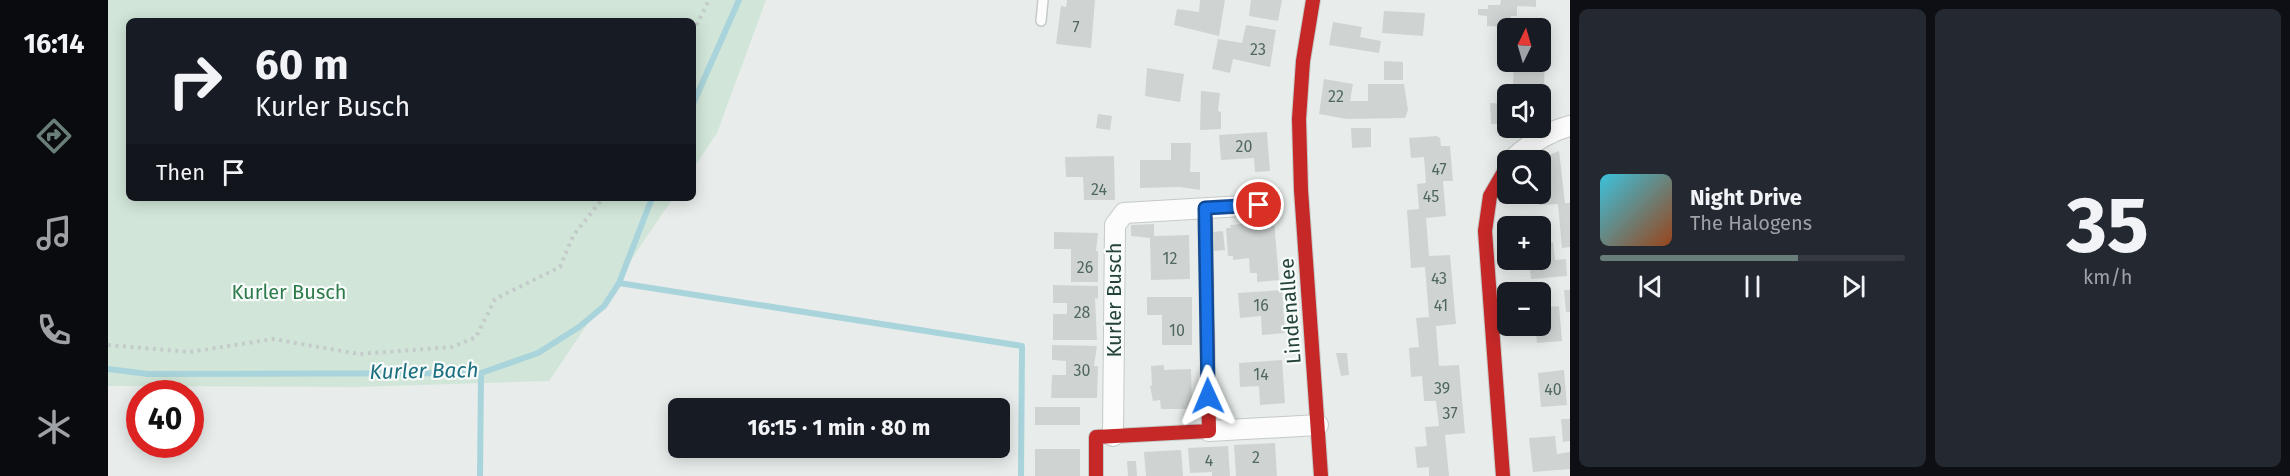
<!DOCTYPE html>
<meta charset="utf-8">
<style>
body{margin:0;font-family:"Fira Sans",sans-serif;background:#242831;color:#f1f3f6;height:100vh;display:flex;flex-direction:column;font-size:22px;white-space:nowrap}
*{box-sizing:border-box;margin:0}
p{font-size:20px;color:#9ea1a6}
.icon{flex:none;width:33px;height:33px;fill:none;stroke:currentColor;stroke-width:2;stroke-linecap:round;stroke-linejoin:round}
.map{position:relative;flex:1;overflow:hidden}
.details{display:flex;flex-direction:column;gap:9px;padding:9px;background:#0d0f14;width:720px}
.details>*{flex:none}
.banner{position:absolute;left:18px;top:18px;width:570px;height:183px;border-radius:9px;box-shadow:0 3px 15px #0003;background:#171b24;color:#f1f3f6;overflow:hidden}
.needle{width:39px;rotate:5deg}
.tools{position:absolute;left:1389px;top:18px;display:grid;gap:12px}
.tools a{display:grid;place-items:center;width:54px;height:54px;border-radius:9px;background:#171b24;box-shadow:0 3px 15px #0003;font-size:30px}
.speed{position:absolute;left:18px;top:380px;display:flex;gap:12px;font-size:30px;font-weight:700;text-align:center}
.speed>*{display:grid;place-content:center;width:78px;height:78px;border-radius:50%;background:#171b24;box-shadow:0 3px 15px #0003;line-height:1}
.speed .limit{border:9px solid #d22;background:#fff;color:#111}
.pin{position:absolute;display:grid;place-items:center;width:51px;height:51px;color:#fff;margin:-26px;border:3px solid #fff;border-radius:50%;box-shadow:0 2px 6px #0007}
.me{position:absolute;width:66px;margin:-33px;rotate:359deg;stroke-linejoin:round;filter:drop-shadow(0 0 4px #0008)}
.turn{display:flex;align-items:center;gap:21px;height:126px;padding:0 30px;font-size:27px}
.turn .icon{width:78px;height:78px;stroke-width:2.5}
.turn b{display:block;font-size:42px;line-height:51px}
.then{display:flex;align-items:center;height:57px;padding:0 30px;background:#0003;gap:12px;font-size:22px}
.details .widget{flex:1;display:flex;flex-direction:column;justify-content:center;gap:9px;min-width:0;padding:0 21px;border-radius:9px;background:#242831}
.details .dial{align-items:center;gap:0}
.dial b{font-size:78px;line-height:1}
.song{display:flex;align-items:center;gap:18px}
.cover{width:72px;height:72px;border-radius:9px;background:linear-gradient(135deg,hsl(190 70% 55%),hsl(20 70% 35%))}
.played{height:6px;border-radius:3px;background:linear-gradient(90deg,#697e78 65%,#363941 65%)}
.keys{display:flex;justify-content:space-around;direction:ltr}
.details .tiles{flex:1;display:grid;gap:9px;grid-template-columns:repeat(2,1fr)}
.trip{position:absolute;left:560px;top:398px;width:342px;height:60px;border-radius:9px;background:#171b24;box-shadow:0 3px 15px #0003;font-weight:700;line-height:60px;text-align:center}
main{display:flex;flex:1;min-height:0}
.dock{display:flex;flex-direction:column;width:108px;justify-content:space-around;align-items:center;background:#090b0e;color:#9ea1a6}
.dock .icon{width:42px;height:42px}
.dock .active{color:#697e78}
.dock b{font-size:27px;color:#f1f3f6}
.map>svg:first-child{display:block}
.green{fill:#d1e6d8}
.lines{fill:none;stroke-linecap:round;stroke-linejoin:round}
.stream{stroke:#a9d4db;stroke-width:6}
.building{fill:#cfd4d2}
.lane-casing{stroke:#c5cac8;stroke-width:12}
.street-casing{stroke:#c5cac8;stroke-width:22}
.jam-casing{stroke:#c3cbc8;stroke-width:16}
.path{stroke:#c3ccca;stroke-width:4;stroke-dasharray:3 4.5;stroke-linecap:butt}
.lane{stroke:#fcfcfc;stroke-width:9}
.street{stroke:#fcfcfc;stroke-width:20}
.jam{stroke:#c62828;stroke-width:14}
.route-casing{stroke:#114b97;stroke-width:15}
.route{stroke:#1a73e8;stroke-width:10}
.labels{text-anchor:middle;dominant-baseline:central;stroke-width:4.5;stroke-linejoin:round;paint-order:stroke}
.number-label{font-size:16px;fill:#506761}
.park-label{font-size:20px;fill:#2d7a4b;stroke:#f7fbf9}
.street-label{font-size:20px;fill:#24423a;stroke:#f7fbf9}
.water-label{font-size:21px;font-style:italic;fill:#1c6f80;stroke:#f7fbf9}
</style>
<main>
<nav class="dock">
<b>16:14</b>
<svg class="icon active" aria-label="directions" viewBox="0 0 24 24"><path d="M12 3l9 9-9 9-9-9zM9 14v-3h6M13 9l2 2-2 2"/></svg>
<svg class="icon" aria-label="music" viewBox="0 0 24 24"><path d="M9 18V5l10-2v13"/><circle cx="6" cy="18" r="3"/><circle cx="16" cy="16" r="3"/></svg>
<svg class="icon" aria-label="phone" viewBox="0 0 24 24"><path d="M5 4h4l2 5-3 2q2 4 5 5l2-3 5 2v4C11 20 4 13 5 4z"/></svg>
<svg class="icon" aria-label="climate" viewBox="0 0 24 24"><path d="M12 3v18M4 7l16 10M4 17L20 7"/></svg>
</nav>
<div class="map">
<svg width="1462" height="476" viewBox="0 0 1462 476">
<rect width="100%" height="100%" fill="#e8edeb"/>
<path class="green" d="M 0,0 L 658,0 L 609,133 L 585,169 L 585,21 L 21,21 L 21,198 L 565,198 L 441,381 L 248,387 L 0,386 Z"/>
<g class="lines">
<path class="stream" d="M 585,104 L 631,0
M 511,283 L 914,346 L 913,476
M 0,369 L 40,374 L 373,373 L 430,353 L 471,327 L 496,306 L 511,283 L 544,198
M 372,476 L 373,373"/>
</g>
<path class="building" d="M 959,0 L 987,0 L 983,48 L 948,44 L 953,6 L 958,7 Z
M 1092,0 L 1117,0 L 1111,36 L 1066,25 L 1069,9 L 1091,12 Z
M 1143,0 L 1174,0 L 1170,21 L 1141,16 Z
M 1393,0 L 1428,0 L 1428,7 L 1409,6 L 1409,16 L 1403,16 L 1402,27 L 1379,26 L 1379,16 L 1370,15 L 1370,9 L 1380,9 L 1380,5 L 1392,5 Z
M 1276,11 L 1317,13 L 1315,36 L 1274,33 Z
M 1225,22 L 1254,27 L 1252,37 L 1273,41 L 1271,53 L 1221,45 Z
M 1138,25 L 1168,30 L 1162,67 L 1125,59 L 1122,73 L 1104,69 L 1110,39 L 1134,43 Z
M 1432,28 L 1437,28 L 1436,100 L 1432,100 L 1432,94 L 1401,94 L 1402,84 L 1405,84 L 1406,64 L 1402,62 L 1432,62 Z
M 1276,61 L 1295,62 L 1295,80 L 1276,80 Z
M 1039,68 L 1076,74 L 1072,102 L 1037,96 Z
M 1216,79 L 1245,84 L 1242,101 L 1260,101 L 1260,84 L 1296,84 L 1300,110 L 1297,118 L 1239,119 L 1211,114 Z
M 1093,91 L 1112,93 L 1110,111 L 1113,112 L 1113,129 L 1092,130 Z
M 1382,103 L 1400,104 L 1400,124 L 1383,124 Z
M 990,114 L 1004,116 L 1002,130 L 988,128 Z
M 1243,128 L 1263,128 L 1263,147 L 1244,148 Z
M 1159,132 L 1162,171 L 1147,172 L 1146,158 L 1113,160 L 1111,135 Z
M 1329,136 L 1332,138 L 1333,146 L 1342,146 L 1345,181 L 1335,181 L 1338,216 L 1318,218 L 1321,256 L 1342,255 L 1348,324 L 1328,326 L 1331,366 L 1351,365 L 1357,433 L 1337,435 L 1341,476 L 1321,476 L 1321,467 L 1309,468 L 1307,447 L 1319,446 L 1317,427 L 1331,426 L 1328,401 L 1316,401 L 1314,376 L 1303,377 L 1301,348 L 1311,347 L 1308,318 L 1321,317 L 1317,267 L 1303,268 L 1299,210 L 1311,209 L 1309,184 L 1318,183 L 1316,157 L 1303,158 L 1301,138 Z
M 1063,143 L 1083,143 L 1082,172 L 1092,172 L 1092,190 L 1072,187 L 1032,188 L 1032,160 L 1063,160 Z
M 1451,151 L 1457,203 L 1462,203 L 1462,247 L 1454,248 L 1450,204 L 1431,205 L 1432,160 L 1428,160 Z
M 1006,156 L 1007,200 L 976,200 L 975,177 L 958,177 L 957,157 Z
M 1166,221 L 1171,280 L 1149,282 L 1149,273 L 1142,273 L 1141,258 L 1125,260 L 1125,256 L 1120,256 L 1118,228 L 1123,228 L 1122,225 Z
M 1046,224 L 1046,236 L 1081,235 L 1082,279 L 1043,280 L 1042,238 L 1023,236 L 1023,225 Z
M 1115,231 L 1117,250 L 1105,251 L 1105,232 Z
M 946,232 L 990,233 L 988,251 L 990,251 L 990,282 L 963,282 L 963,249 L 946,249 Z
M 1445,242 L 1447,260 L 1458,259 L 1459,276 L 1423,279 L 1421,260 L 1432,260 L 1432,244 Z
M 945,285 L 990,286 L 990,299 L 987,298 L 989,340 L 945,340 L 945,314 L 959,314 L 959,303 L 945,303 Z
M 1174,290 L 1177,333 L 1154,335 L 1153,316 L 1132,318 L 1130,293 Z
M 1456,290 L 1462,290 L 1462,312 L 1458,312 Z
M 1039,297 L 1084,297 L 1084,345 L 1054,345 L 1054,315 L 1039,315 Z
M 1451,306 L 1454,341 L 1429,343 L 1427,326 L 1432,326 L 1432,308 Z
M 944,345 L 989,346 L 986,366 L 990,366 L 989,398 L 943,398 L 944,375 L 958,375 L 958,361 L 944,360 Z
M 1228,353 L 1239,353 L 1241,375 L 1233,376 Z
M 1174,360 L 1177,403 L 1152,405 L 1151,386 L 1132,387 L 1131,363 Z
M 1056,365 L 1056,370 L 1083,369 L 1084,409 L 1053,409 L 1052,400 L 1045,401 L 1042,386 L 1044,385 L 1043,366 Z
M 1456,370 L 1459,405 L 1433,407 L 1430,373 Z
M 927,407 L 972,407 L 972,425 L 927,425 Z
M 1453,419 L 1462,419 L 1462,441 L 1455,442 Z
M 1447,436 L 1449,454 L 1462,452 L 1462,469 L 1425,472 L 1421,438 Z
M 1167,443 L 1169,476 L 1128,476 L 1126,445 Z
M 1120,446 L 1122,476 L 1104,476 L 1104,472 L 1082,473 L 1080,448 Z
M 927,449 L 972,449 L 972,476 L 927,476 Z
M 1073,450 L 1075,476 L 1038,476 L 1036,452 Z
M 1019,461 L 1028,461 L 1029,476 L 1020,476 Z"/>
<g class="lines">
<g class="lane-casing">
<path id="lane" d="M 933,21 L 935,0"/>
</g>
<g class="street-casing">
<path id="street" d="M 1404,160 C 1421,144 1439,132 1462,126
M 1101,431 L 1210,425
M 1005,436 L 1007,225 L 1016,213 L 1151,205"/>
</g>
<g class="jam-casing">
<path id="jam" d="M 1205,0 L 1195,61 L 1191,119 L 1193,190 L 1213,476
M 988,476 L 988,437 L 1101,431 L 1097,208
M 1395,476 L 1377,231 L 1382,196 L 1400,165"/>
</g>
<path class="path" d="M 585,32 L 601,0
M 0,345 L 82,352 L 165,339 L 251,354 L 344,347 L 368,337 L 387,299 L 452,267 L 465,236 L 495,198"/>
<use href="#lane" class="lane"/>
<use href="#street" class="street"/>
<use href="#jam" class="jam"/>
</g>
<g class="lines">
<g class="route-casing">
<path id="route" d="M 1100,396 L 1097,208 L 1151,205"/>
</g>
<use href="#route" class="route"/>
</g>
<g class="labels">
<g class="number-label">
<text x="968" y="27">7</text>
<text x="1150" y="49">23</text>
<text x="1228" y="96">22</text>
<text x="1136" y="146">20</text>
<text x="1331" y="169">47</text>
<text x="991" y="189">24</text>
<text x="1323" y="196">45</text>
<text x="1062" y="258">12</text>
<text x="977" y="267">26</text>
<text x="1331" y="278">43</text>
<text x="1153" y="305">16</text>
<text x="1333" y="305">41</text>
<text x="974" y="312">28</text>
<text x="1069" y="330">10</text>
<text x="974" y="370">30</text>
<text x="1153" y="374">14</text>
<text x="1334" y="388">39</text>
<text x="1445" y="389">40</text>
<text x="1342" y="413">37</text>
<text x="1148" y="457">2</text>
<text x="1101" y="460">4</text>
</g>
<g class="park-label">
<text x="181" y="292">Kurler Busch</text>
</g>
<g class="street-label">
<text transform="translate(1006 300) rotate(-90)">Kurler Busch</text>
<text transform="translate(1182 311) rotate(-94)">Lindenallee</text>
</g>
<g class="water-label">
<text transform="translate(316 371) rotate(-1)">Kurler Bach</text>
</g>
</g>
</svg>
<div class="tools">
<a><svg class="needle" viewBox="-14 -14 28 28"><path d="M0-13l5 13h-10z" fill="#e53935"/><path d="M0 13l5-13h-10z" fill="#9ea1a6"/></svg></a>
<a><svg class="icon" aria-label="sound" viewBox="0 0 24 24"><path d="M4 9h4l5-4v14l-5-4H4zM17 9q2 3 0 6"/></svg></a>
<a><svg class="icon" aria-label="search" viewBox="0 0 24 24"><circle cx="10" cy="10" r="6"/><path d="M15 15l6 6"/></svg></a>
<a>+</a>
<a>−</a>
</div>
<div class="speed"><div class="limit">40</div></div>
<div class="pin" style="left:1151px;top:205px;background:#d93025"><svg class="icon" aria-label="arrive" viewBox="0 0 24 24"><path d="M6 21V4h12l-3 4 3 4H6"/></svg></div>
<svg class="me" style="left:1100px;top:396px" viewBox="-20 -20 40 40"><path d="M0-17L14 15 0 8-14 15z" fill="#1a73e8" stroke="#fff" stroke-width="4"/></svg>
<div class="trip">16:15 · 1 min · 80 m</div>
<div class="banner">
<div class="turn"><svg class="icon" aria-label="right" viewBox="0 0 24 24"><path d="M7 20v-9h11M14 6l5 5-5 5"/></svg><div><b>60 m</b>Kurler Busch</div></div>
<div class="then">Then<svg class="icon" aria-label="arrive" viewBox="0 0 24 24"><path d="M6 21V4h12l-3 4 3 4H6"/></svg></div>
</div>
</div>
<section class="details">
<div class="tiles">
<div class="widget">
<div class="song"><i class="cover"></i><div><b>Night Drive</b><p>The Halogens</p></div></div>
<div class="played"></div>
<div class="keys"><svg class="icon" aria-label="previous" viewBox="0 0 24 24"><path d="M18 5L8 12l10 7zM5 5v14"/></svg><svg class="icon" aria-label="pause" viewBox="0 0 24 24"><path d="M8 5v14M16 5v14"/></svg><svg class="icon" aria-label="next" viewBox="0 0 24 24"><path d="M6 5l10 7-10 7zM19 5v14"/></svg></div>
</div>
<div class="widget dial"><b>35</b><p>km/h</p></div>
</div>
</section>
</main>
